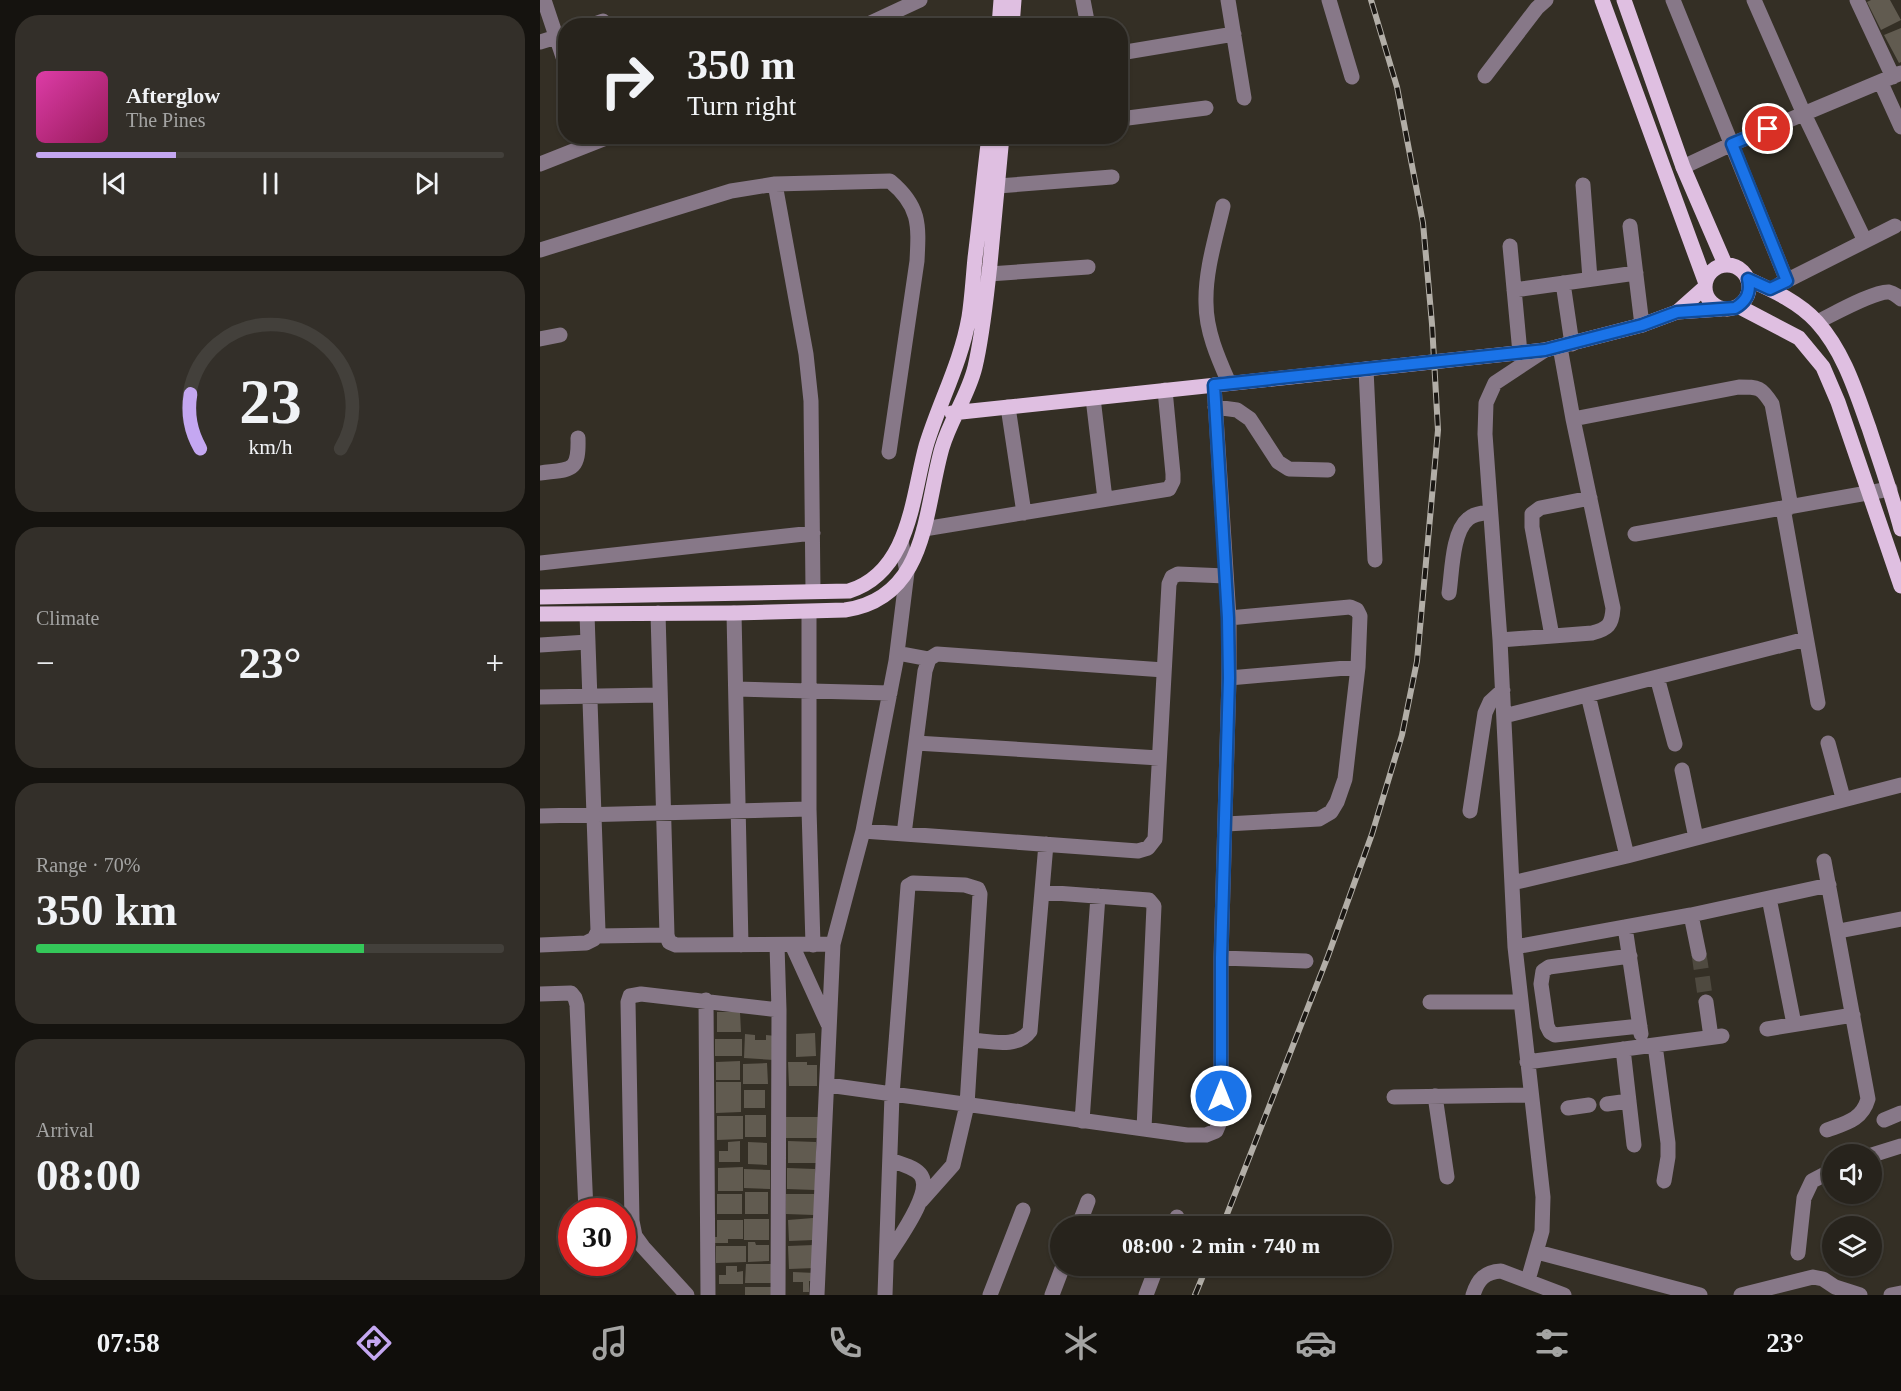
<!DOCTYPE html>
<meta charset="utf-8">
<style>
body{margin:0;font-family:"Times New Roman",serif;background:#332f29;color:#f1f3f6;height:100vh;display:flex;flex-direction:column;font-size:22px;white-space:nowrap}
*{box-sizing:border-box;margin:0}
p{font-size:20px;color:#a4a4a3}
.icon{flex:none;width:33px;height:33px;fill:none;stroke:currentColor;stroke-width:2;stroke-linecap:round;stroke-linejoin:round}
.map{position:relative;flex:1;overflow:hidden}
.panel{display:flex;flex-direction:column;gap:15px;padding:15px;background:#15130f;width:540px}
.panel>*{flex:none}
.top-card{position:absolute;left:18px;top:18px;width:570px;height:126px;border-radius:24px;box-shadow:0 2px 4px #0004,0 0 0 2px #43403b;background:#27231c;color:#f1f3f6;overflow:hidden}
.buttons{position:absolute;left:1282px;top:1144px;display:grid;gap:12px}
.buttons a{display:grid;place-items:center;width:60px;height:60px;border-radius:50%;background:#27231c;box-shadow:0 2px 4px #0004,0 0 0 2px #43403b;font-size:30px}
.speed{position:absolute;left:18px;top:1198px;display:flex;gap:12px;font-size:30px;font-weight:700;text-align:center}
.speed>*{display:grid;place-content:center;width:78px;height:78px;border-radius:50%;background:#27231c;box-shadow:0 2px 4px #0004,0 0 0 2px #43403b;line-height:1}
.speed .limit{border:9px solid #d22;background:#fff;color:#111}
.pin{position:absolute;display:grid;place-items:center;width:51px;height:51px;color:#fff;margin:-26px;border:3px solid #fff;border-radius:50%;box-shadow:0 2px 6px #0007}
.me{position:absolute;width:66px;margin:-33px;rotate:0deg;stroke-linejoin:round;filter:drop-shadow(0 0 4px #0008)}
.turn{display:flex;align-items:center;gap:21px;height:126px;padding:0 30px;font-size:27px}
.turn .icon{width:78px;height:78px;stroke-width:2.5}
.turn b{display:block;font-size:42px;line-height:51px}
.big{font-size:45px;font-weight:700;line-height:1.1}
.panel .widget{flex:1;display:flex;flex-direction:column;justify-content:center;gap:9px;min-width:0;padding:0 21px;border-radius:24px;background:#332f29}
.panel .dial{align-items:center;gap:0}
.dial svg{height:156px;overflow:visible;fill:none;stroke:#43403b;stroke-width:7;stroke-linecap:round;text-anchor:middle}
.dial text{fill:#f1f3f6;stroke:none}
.song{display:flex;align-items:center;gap:18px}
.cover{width:72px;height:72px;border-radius:9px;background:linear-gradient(135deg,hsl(320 70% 55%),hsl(330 70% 35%))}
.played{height:6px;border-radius:3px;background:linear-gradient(90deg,#c4a7f1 30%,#43403b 30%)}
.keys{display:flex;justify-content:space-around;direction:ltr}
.heat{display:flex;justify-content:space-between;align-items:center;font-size:33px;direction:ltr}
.charge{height:9px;border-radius:4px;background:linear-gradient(90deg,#34c759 70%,#43403b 0)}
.trip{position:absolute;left:510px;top:1216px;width:342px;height:60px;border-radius:30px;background:#27231c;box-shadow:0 2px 4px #0004,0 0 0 2px #43403b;font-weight:700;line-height:60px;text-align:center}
.tab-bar{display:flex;height:96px;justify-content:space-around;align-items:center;background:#100e0b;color:#a4a4a3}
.tab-bar .icon{width:42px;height:42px}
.tab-bar .on{color:#c4a7f1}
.tab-bar b{font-size:27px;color:#f1f3f6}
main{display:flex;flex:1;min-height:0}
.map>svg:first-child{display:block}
.building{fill:#615b50}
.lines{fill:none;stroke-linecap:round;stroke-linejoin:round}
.minor-tunnel{stroke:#4f4a40;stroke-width:15;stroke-dasharray:15 8;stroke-linecap:butt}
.minor{stroke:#877888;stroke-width:15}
.major{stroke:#dfbfe1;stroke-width:15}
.rail-casing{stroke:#b2aea7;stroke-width:6}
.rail{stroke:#1a1713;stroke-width:4;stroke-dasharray:11;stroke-linecap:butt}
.route-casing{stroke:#114b97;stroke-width:15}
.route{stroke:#1a73e8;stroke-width:10}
</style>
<main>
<section class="panel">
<div class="widget">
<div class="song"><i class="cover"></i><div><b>Afterglow</b><p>The Pines</p></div></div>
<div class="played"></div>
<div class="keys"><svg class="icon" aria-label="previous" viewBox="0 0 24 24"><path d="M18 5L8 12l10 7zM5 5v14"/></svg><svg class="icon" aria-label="pause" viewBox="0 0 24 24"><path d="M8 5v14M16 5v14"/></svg><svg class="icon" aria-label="next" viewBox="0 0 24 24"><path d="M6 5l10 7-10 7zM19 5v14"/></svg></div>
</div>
<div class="widget dial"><svg viewBox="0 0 100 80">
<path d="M14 69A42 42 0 1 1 86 69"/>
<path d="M14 69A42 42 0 0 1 9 41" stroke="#c4a7f1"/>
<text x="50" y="56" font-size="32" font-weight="700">23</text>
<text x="50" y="72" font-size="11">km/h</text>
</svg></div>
<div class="widget"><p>Climate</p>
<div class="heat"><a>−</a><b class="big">23°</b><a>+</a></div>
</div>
<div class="widget"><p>Range · 70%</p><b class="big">350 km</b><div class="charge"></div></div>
<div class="widget"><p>Arrival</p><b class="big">08:00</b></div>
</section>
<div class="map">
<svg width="1361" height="1295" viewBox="0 0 1361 1295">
<rect width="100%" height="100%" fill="#342f25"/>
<path class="building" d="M 1331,0 L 1350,0 L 1361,20 L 1341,30 L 1327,2 Z
M 1361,28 L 1361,62 L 1359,63 L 1344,35 Z
M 177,1012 L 200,1012 L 201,1032 L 177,1032 Z
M 275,1033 L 276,1056 L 256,1057 L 256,1034 Z
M 205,1034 L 215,1035 L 215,1040 L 226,1040 L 226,1035 L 236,1036 L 234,1060 L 204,1058 Z
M 175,1039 L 202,1039 L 202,1056 L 175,1056 Z
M 200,1061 L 200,1080 L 176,1080 L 176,1062 Z
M 248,1062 L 267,1062 L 267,1065 L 277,1065 L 277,1086 L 249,1086 Z
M 227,1063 L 228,1084 L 203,1084 L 203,1064 Z
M 176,1082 L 201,1082 L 201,1112 L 176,1113 Z
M 204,1090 L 225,1090 L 225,1108 L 204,1108 Z
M 205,1115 L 226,1115 L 226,1137 L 205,1137 Z
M 177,1116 L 203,1116 L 203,1139 L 177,1140 Z
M 243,1117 L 278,1117 L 278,1138 L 243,1138 Z
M 200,1141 L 200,1162 L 179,1162 L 179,1151 L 188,1151 L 188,1142 Z
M 248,1141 L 276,1142 L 276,1163 L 248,1163 Z
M 208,1142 L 227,1143 L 227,1165 L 208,1164 Z
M 203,1167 L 203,1191 L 178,1191 L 178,1168 Z
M 247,1168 L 275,1169 L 275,1190 L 247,1189 Z
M 204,1169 L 230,1170 L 230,1189 L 204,1188 Z
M 205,1192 L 228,1192 L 228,1214 L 205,1214 Z
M 177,1194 L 202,1194 L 202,1214 L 177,1214 Z
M 246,1194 L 274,1194 L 274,1215 L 246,1214 Z
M 273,1218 L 274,1240 L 249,1241 L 248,1220 Z
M 204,1219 L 229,1219 L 229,1240 L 204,1240 Z
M 177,1220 L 203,1220 L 203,1239 L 188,1239 L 188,1243 L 173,1243 L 173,1237 L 177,1237 Z
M 208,1242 L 215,1242 L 216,1245 L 229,1245 L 229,1261 L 208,1262 Z
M 274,1245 L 275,1268 L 249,1269 L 248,1246 Z
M 176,1246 L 206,1246 L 206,1262 L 176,1263 Z
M 206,1264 L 232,1264 L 232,1283 L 205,1283 Z
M 186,1266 L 197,1266 L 197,1272 L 203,1271 L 203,1284 L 179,1284 L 179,1275 L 186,1275 Z
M 253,1272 L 275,1273 L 275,1281 L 269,1281 L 269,1292 L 263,1292 L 263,1282 L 253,1282 Z
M 205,1287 L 235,1287 L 235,1295 L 205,1295 Z"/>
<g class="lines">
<path class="minor-tunnel" d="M 1159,954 L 1166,1002"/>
<path class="minor" d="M 4,0 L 26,66
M 543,0 L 548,26
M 688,0 L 704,98
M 789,0 L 812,77
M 1133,0 L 1247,281
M 1214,0 L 1264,114 L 1325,241
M 1317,0 L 1353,77
M 49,26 L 63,21
M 324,26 L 380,0
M 0,42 L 26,34
M 580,53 L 694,34
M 945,76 L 997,8 L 1006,0
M 1341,83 L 1361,127
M 580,119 L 666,108
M 0,164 L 71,136
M 1143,167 L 1192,144 L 1361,73
M 235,184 L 266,354 L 271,401 L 273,591
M 1043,185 L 1050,279
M 458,186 L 572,177
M 683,206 C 676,237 665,271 666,303 C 666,331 678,358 689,383
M 1090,226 L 1102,325
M 970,246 L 980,353
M 0,250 L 191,191 L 235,184 L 350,181 C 380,206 379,224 377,261 L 349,452
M 449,274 L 548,267
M 1023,283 L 1032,344
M 1240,284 L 1355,226
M 974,290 L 1096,273
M 1277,322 C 1292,315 1334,291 1349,292 C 1354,293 1357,296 1361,299
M 0,339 L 20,335
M 826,369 L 835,560
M 553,398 L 565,499
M 468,407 L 484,513
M 675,407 L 697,410 L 710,419 L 738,462 L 749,469 L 788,470
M 1033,419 L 1199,387 C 1219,387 1221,387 1232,404 L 1251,507
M 0,473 C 31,469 39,473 38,438
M 1243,508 L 1278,703
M 384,529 L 629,489 L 633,481 L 633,474 L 625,390
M 1095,534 L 1350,489
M 0,563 L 273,533
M 909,593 C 912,573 912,532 928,519 C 933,514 943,513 950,512
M 269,612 L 269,809 L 273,945
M 118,613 L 127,935 L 129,942 L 136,945 L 293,944
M 194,613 L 201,945
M 1012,636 L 992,527 L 992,514 L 1000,508 L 1050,498
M 960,640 L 1052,633 C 1068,629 1072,625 1073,608 L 1033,419 L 1020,347
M 0,645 L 48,642
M 357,653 L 389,659
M 1117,677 L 1135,744
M 689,678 L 818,667
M 196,689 L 350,693
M 1048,695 L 1087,856
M 0,697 L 120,695
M 964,716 L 1266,639
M 376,743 L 619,758
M 1288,743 L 1303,798
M 1142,770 L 1156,838
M 930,811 L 945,713 L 950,702 L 963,690
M 0,816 L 269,809
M 686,824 L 779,819 L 791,812 L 797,802 L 805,779 L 818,667 L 820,616 L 817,610 L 810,607 L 689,618
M 323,831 L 598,851 L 608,848 L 615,839 L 629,584 L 632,577 L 638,574 L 686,576
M 364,834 L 385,671 L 389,659 L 397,654 L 624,670
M 1284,861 L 1328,1099 C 1322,1120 1306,1123 1287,1130
M 972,883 L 1087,856 L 1361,785
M 502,892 L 609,900 L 614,906 L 604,1129
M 1229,898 L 1254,1024
M 1151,915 L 1159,954
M 1085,927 L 1101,1034
M 1299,931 L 1361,919
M 54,939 L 56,936 L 127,935
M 0,945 L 46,943 L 54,939 L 58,931 L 47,614
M 237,945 L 239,1010 L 238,1295
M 252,945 L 288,1024
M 975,947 L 1151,915 L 1289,885
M 1090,956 L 1009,967 L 1003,971 L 1001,984 L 1007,1026 L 1010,1032 L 1015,1035 L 1100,1026
M 681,958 L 766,961
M 0,994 L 31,993 L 35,998 L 37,1005 L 46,1211
M 166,1000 L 168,1295
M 890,1002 L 981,1002
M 1166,1002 L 1171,1037
M 1227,1029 L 1313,1015
M 431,1040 C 450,1041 477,1049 490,1031 L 506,844
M 1115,1045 L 1128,1143 L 1128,1157 L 1124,1181
M 1083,1049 L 1094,1145
M 987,1062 L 1182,1036
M 288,1085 L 647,1135 L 666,1135 L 676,1131 L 681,1119 L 681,958 L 689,678 L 689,618 L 674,385
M 895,1096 L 907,1177
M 854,1097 L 991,1095
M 1067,1104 L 1089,1101
M 1028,1108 L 1049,1105
M 1344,1120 L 1361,1113
M 542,1121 L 558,896
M 1332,1155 L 1361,1146
M 538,1227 L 548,1201
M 633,1227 L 637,1217
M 997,1252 L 1160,1295
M 1258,1253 L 1264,1198 L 1272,1181 L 1293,1170
M 348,1256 C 358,1239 395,1191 380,1174 C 374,1167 359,1163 350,1160
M 988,1280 L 1002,1231 L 1003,1197 L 975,947 L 960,640 L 945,434 L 946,403 L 955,383 L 1005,350
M 147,1295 L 103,1247 L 95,1236 L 92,1221 L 88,1002 L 90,996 L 101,994 L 239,1010
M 277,1295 L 293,944 L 323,831 L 356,661 L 367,572 L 361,541
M 345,1295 L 352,1095 L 368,886 L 373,883 L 425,885 L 438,889 L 440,894 L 427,1105 L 413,1165 L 381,1201
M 450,1295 L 483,1210
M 512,1295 L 523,1266
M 606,1295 L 617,1266
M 933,1295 C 938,1279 945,1272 961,1271 L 1024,1295
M 1201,1295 L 1273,1277 L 1283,1279 L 1295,1287 L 1320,1295
M 1351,1295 L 1361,1293"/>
<path class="major" d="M 1062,0 L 1165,281
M 1084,0 L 1143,167 L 1185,264
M 459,26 L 461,0
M 472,26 L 474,0
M1165 287a22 22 0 1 1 44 0a22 22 0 1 1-44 0Z
M 1208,279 C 1232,290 1259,302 1277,322 C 1304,352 1316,392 1329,428 C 1340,462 1352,495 1361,529
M 1198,306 L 1259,338 L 1283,367 L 1298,402 L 1361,586
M 1137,312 L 1164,288
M 412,413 L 1005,350 L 1102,325 L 1137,312 L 1181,309
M 0,597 L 309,591 C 370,572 372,497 386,446 C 399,403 421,363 429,317 C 432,298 433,278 435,258 C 440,218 444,177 449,136
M 0,614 L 194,613 L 305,610 C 388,598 384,511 402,448 C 410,420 428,396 435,367 C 443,333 446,298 450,264 C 454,221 458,179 462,136"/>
<g class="rail-casing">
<path id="rail" d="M 682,1227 L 788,956 L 832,834 L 862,735 L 877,661 L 898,430 L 892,324 L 883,223 L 857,87 L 831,0
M 655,1295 L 667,1266"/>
</g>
<use href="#rail" class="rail"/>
</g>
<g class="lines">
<g class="route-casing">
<path id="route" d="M 681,1096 L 681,958 L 689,678 L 688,618 L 674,385 L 1005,350 L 1102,325 L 1137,312 L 1195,308 C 1207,301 1211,292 1208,279 L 1230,289 L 1247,281 L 1192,144 L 1228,129"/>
</g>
<use href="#route" class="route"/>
</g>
</svg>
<div class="buttons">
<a><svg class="icon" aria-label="sound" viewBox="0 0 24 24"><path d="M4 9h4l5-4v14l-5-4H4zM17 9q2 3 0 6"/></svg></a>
<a><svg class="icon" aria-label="layers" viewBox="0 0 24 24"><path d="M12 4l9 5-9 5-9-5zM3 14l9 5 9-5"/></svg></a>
</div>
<div class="speed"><div class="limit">30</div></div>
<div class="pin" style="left:1228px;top:129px;background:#d93025"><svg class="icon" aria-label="arrive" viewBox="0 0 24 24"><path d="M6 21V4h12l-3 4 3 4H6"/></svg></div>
<svg class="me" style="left:681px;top:1096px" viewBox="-20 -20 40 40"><circle r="17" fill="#1a73e8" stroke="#fff" stroke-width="3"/><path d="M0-11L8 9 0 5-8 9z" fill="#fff"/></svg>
<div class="trip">08:00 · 2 min · 740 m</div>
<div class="top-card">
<div class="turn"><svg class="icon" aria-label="right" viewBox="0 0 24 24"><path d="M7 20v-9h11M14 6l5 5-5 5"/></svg><div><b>350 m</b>Turn right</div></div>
</div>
</div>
</main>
<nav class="tab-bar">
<b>07:58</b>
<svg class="icon on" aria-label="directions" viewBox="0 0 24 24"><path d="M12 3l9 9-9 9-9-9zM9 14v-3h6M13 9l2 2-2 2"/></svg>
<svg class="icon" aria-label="music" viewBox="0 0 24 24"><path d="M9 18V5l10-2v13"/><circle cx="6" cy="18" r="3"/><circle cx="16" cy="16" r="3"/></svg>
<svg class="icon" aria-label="phone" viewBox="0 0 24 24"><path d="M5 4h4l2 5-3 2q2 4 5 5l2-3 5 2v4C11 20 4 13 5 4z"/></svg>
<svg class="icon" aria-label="climate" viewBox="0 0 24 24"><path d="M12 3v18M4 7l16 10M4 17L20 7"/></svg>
<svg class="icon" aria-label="car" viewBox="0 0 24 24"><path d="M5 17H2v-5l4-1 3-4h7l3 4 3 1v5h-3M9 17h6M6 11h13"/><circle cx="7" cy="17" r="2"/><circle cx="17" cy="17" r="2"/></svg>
<svg class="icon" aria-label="filters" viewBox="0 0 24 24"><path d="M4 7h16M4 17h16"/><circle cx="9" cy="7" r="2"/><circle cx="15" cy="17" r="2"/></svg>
<b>23°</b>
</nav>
